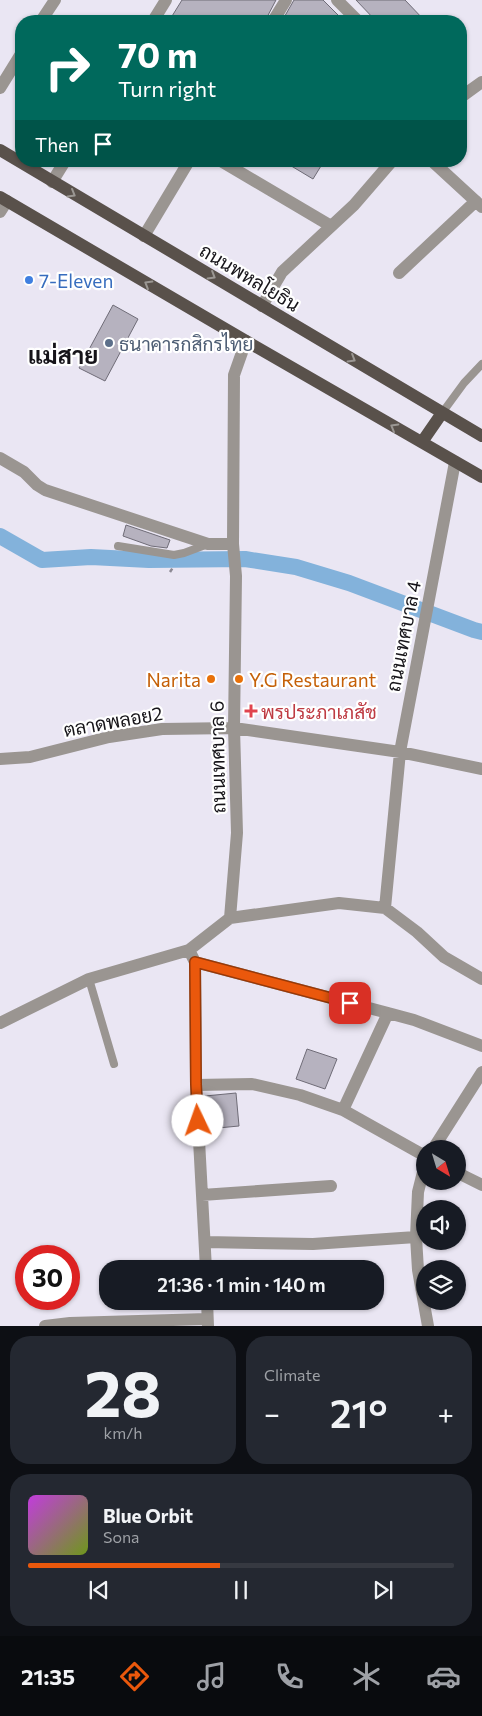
<!DOCTYPE html>
<meta charset="utf-8">
<style>
body{margin:0;font-family:Commissioner,Sarabun,sans-serif;background:#242831;color:#f1f3f6;height:100vh;display:flex;flex-direction:column;font-size:19px;white-space:nowrap}
*{box-sizing:border-box;margin:0}
p{font-size:16px;color:#9ea1a6}
.icon{flex:none;width:28px;height:28px;fill:none;stroke:currentColor;stroke-width:2;stroke-linecap:round;stroke-linejoin:round}
.map{position:relative;height:1326px;overflow:hidden}
.details{display:flex;flex-direction:column;gap:10px;padding:10px;background:#0d0f14;flex:1}
.details>*{flex:none}
.hud{position:absolute;left:15px;top:15px;width:452px;height:152px;border-radius:20px;box-shadow:0 1px 4px #0004;background:#00695c;color:#fff;overflow:hidden}
.needle{width:32px;rotate:142deg}
.tools{position:absolute;left:416px;top:1140px;display:grid;gap:10px}
.tools a{display:grid;place-items:center;width:50px;height:50px;border-radius:50%;background:#171b24;box-shadow:0 1px 4px #0004;font-size:25px}
.speed{position:absolute;left:15px;top:1245px;display:flex;gap:10px;font-size:25px;font-weight:700;text-align:center}
.speed>*{display:grid;place-content:center;width:65px;height:65px;border-radius:50%;background:#171b24;box-shadow:0 1px 4px #0004;line-height:1}
.speed .limit{border:8px solid #d22;background:#fff;color:#111}
.pin{position:absolute;display:grid;place-items:center;width:42px;height:42px;color:#fff;margin:-21px;border-radius:10px;box-shadow:0 2px 8px #0006}
.me{position:absolute;width:55px;margin:-28px;rotate:357deg;stroke-linejoin:round;filter:drop-shadow(0 0 4px #0008)}
.turn{display:flex;align-items:center;gap:18px;height:105px;padding:0 20px;font-size:22px}
.turn .icon{width:65px;height:65px;stroke-width:2.5}
.turn b{display:block;font-size:35px;line-height:42px}
.then{display:flex;align-items:center;height:48px;padding:0 20px;background:#0003;gap:10px;font-size:19px}
.big{font-size:38px;font-weight:600;line-height:1.1}
.details .widget{flex:1;display:flex;flex-direction:column;justify-content:center;gap:8px;min-width:0;padding:0 18px;border-radius:20px;background:#242831}
.details .dial{align-items:center;gap:0}
.dial b{font-size:65px;line-height:1}
.song{display:flex;align-items:center;gap:15px}
.cover{width:60px;height:60px;border-radius:8px;background:linear-gradient(135deg,hsl(290 70% 55%),hsl(80 70% 35%))}
.played{height:5px;border-radius:2px;background:linear-gradient(90deg,#ea580c 45%,#363941 45%)}
.keys{display:flex;justify-content:space-around;direction:ltr}
.heat{display:flex;justify-content:space-between;align-items:center;font-size:28px;direction:ltr}
.details .tiles{flex:1;display:grid;gap:10px;grid-template-columns:1fr 1fr}
.widget:last-child{grid-column:span 2}
.trip{position:absolute;left:99px;top:1260px;width:285px;height:50px;border-radius:20px;background:#171b24;box-shadow:0 1px 4px #0004;font-weight:600;line-height:50px;text-align:center}
.menu{display:flex;height:80px;justify-content:space-around;align-items:center;background:#090b0e;color:#9ea1a6}
.menu .icon{width:35px;height:35px}
.menu .active{color:#ea580c}
.menu b{font-size:22px;color:#f1f3f6}
.map>svg:first-child{display:block}
.lines{fill:none;stroke-linecap:round;stroke-linejoin:round}
.canal{stroke:#83b2db;stroke-width:16}
.building{fill:#b6b2bf;stroke:#6f6c77}
.path{stroke:#8c8993;stroke-width:2.5;stroke-dasharray:4 4;stroke-linecap:butt}
.service{stroke:#9a9591;stroke-width:8}
.minor{stroke:#9a9591;stroke-width:12}
.primary{stroke:#59514b;stroke-width:12}
.oneway{stroke:#9b9793}
.route-casing{stroke:#983908;stroke-width:12}
.route{stroke:#ea580c;stroke-width:9}
.shop-dot{fill:#3f7fe0;stroke:#fff;stroke-width:2}
.service-dot{fill:#5c6f8a;stroke:#fff;stroke-width:2}
.food-dot{fill:#e8710a;stroke:#fff;stroke-width:2}
.health-dot{fill:#e0444e;stroke:#fff;stroke-width:2}
.labels{text-anchor:middle;dominant-baseline:central;stroke-width:4.5;stroke-linejoin:round;paint-order:stroke}
.street-label{font-size:19px;fill:#161419;stroke:#fff}
.shop-label{font-size:19px;fill:#366cbe;stroke:#fff;text-anchor:start}
.service-label{font-size:19px;fill:#4e5e75;stroke:#fff;text-anchor:start}
.food-label{font-size:19px;fill:#c56008;stroke:#fff;text-anchor:end}
.health-label{font-size:19px;fill:#be3a42;stroke:#fff;text-anchor:start}
.district-label{font-size:24px;font-weight:bold;fill:#161419;stroke:#fff}
</style>
<div class="map">
<svg width="482" height="1326" viewBox="0 0 482 1326">
<rect width="100%" height="100%" fill="#eae6f3"/>
<g class="lines">
<path class="canal" d="M 0,536 L 42,560 L 91,557 L 149,560 L 245,559 L 296,567 L 349,583 L 474,630 L 482,632"/>
</g>
<path class="building" d="M 182,0 L 276,0 L 265,21 L 169,21 Z
M 294,0 L 323,0 L 344,21 L 282,21 Z
M 356,0 L 405,0 L 425,21 L 376,21 Z
M 283,161 L 324,161 L 313,179 Z
M 113,305 L 138,319 L 105,381 L 79,368 Z
M 126,525 L 170,540 L 167,548 L 151,546 L 123,536 Z
M 307,1049 L 337,1059 L 325,1089 L 296,1079 Z
M 236,1093 L 239,1126 L 207,1129 L 205,1096 Z"/>
<g class="lines">
<path class="path" d="M 170,572 L 174,566"/>
<path class="service" d="M 442,413 L 464,383 L 482,364
M 118,546 L 174,555 L 184,553 L 208,544
M 89,979 L 114,1064"/>
<path class="minor" d="M 337,0 L 358,21
M 41,21 L 55,0
M 153,21 L 166,0
M 273,21 L 286,0
M 0,88 L 21,54
M 461,97 L 482,82
M 221,161 L 331,226
M 432,161 L 482,207
M 52,182 L 65,161
M 0,212 L 7,201
M 144,236 L 189,161
M 399,273 L 476,201
M 262,306 L 282,272 L 354,205 L 392,161
M 0,458 L 24,472 L 37,485 L 45,490 L 208,544 L 233,544
M 0,759 L 30,757 L 109,737 L 162,729 L 234,728 L 400,752 L 482,769
M 385,908 L 400,752 L 455,462
M 230,918 L 339,903 L 385,908 L 417,932 L 444,957 L 482,979
M 189,950 L 195,962 L 196,1085 L 206,1269
M 195,962 L 388,1013 L 414,1020 L 482,1046
M 0,1023 L 89,979 L 189,950 L 230,918 L 237,833 L 234,728 L 236,576 L 233,544 L 234,375 L 246,341
M 196,1085 L 252,1084 L 300,1095 L 343,1110 L 425,1156
M 343,1110 L 388,1013
M 433,1149 L 482,1072
M 458,1173 L 482,1185
M 202,1195 L 331,1186
M 416,1237 L 418,1270 L 428,1326
M 206,1242 L 313,1244 L 416,1237 L 418,1192 L 425,1164
M 207,1301 L 208,1326
M 45,1326 L 70,1323 L 207,1319"/>
<path class="primary" d="M 0,150 L 482,436
M 0,197 L 246,341 L 482,477
M 422,442 L 442,413"/>
</g>
<defs><path id="oneway-chevron" d="M-2-3.5L2.5 0L-2 3.5" fill="none" stroke-width="1.6" stroke-linecap="round" stroke-linejoin="round" transform="scale(1.25)"/></defs>
<g class="oneway">
<use href="#oneway-chevron" transform="translate(72 194) rotate(30)"/>
<use href="#oneway-chevron" transform="translate(212 276) rotate(31)"/>
<use href="#oneway-chevron" transform="translate(148 284) rotate(-149)"/>
<use href="#oneway-chevron" transform="translate(352 359) rotate(31)"/>
<use href="#oneway-chevron" transform="translate(394 427) rotate(-150)"/>
</g>
<g class="lines">
<g class="route-casing">
<path id="route" d="M 198,1121 L 196,1084 L 195,962 L 350,1003"/>
</g>
<use href="#route" class="route"/>
</g>
<circle class="shop-dot" cx="29" cy="280" r="5"/>
<circle class="service-dot" cx="109" cy="343" r="5"/>
<g class="food-dot">
<circle cx="211" cy="679" r="5"/>
<circle cx="239" cy="679" r="5"/>
</g>
<path class="health-dot" d="M248.5 703.5h5v5h5v5h-5v5h-5v-5h-5v-5h5z"/>
<g class="labels">
<g class="street-label">
<text transform="translate(250 277) rotate(31)">ถนนพหลโยธิน</text>
<text transform="translate(403 636) rotate(-79)">ถนนเทศบาล 4</text>
<text transform="translate(113 721) rotate(-10)">ตลาดพลอย2</text>
<text transform="translate(217 757) rotate(-91)">ถนนเทศบาล 6</text>
</g>
<g class="shop-label">
<text x="39" y="280">7-Eleven</text>
</g>
<g class="service-label">
<text x="119" y="343">ธนาคารกสิกรไทย</text>
</g>
<g class="food-label">
<text x="201" y="679">Narita</text>
<text x="249" y="679" text-anchor="start">Y.G Restaurant</text>
</g>
<g class="health-label">
<text x="261" y="711">พรประภาเภสัช</text>
</g>
<g class="district-label">
<text x="63" y="354">แม่สาย</text>
</g>
</g>
</svg>
<div class="tools">
<a><svg class="needle" viewBox="-14 -14 28 28"><path d="M0-13l5 13h-10z" fill="#e53935"/><path d="M0 13l5-13h-10z" fill="#9ea1a6"/></svg></a>
<a><svg class="icon" aria-label="sound" viewBox="0 0 24 24"><path d="M4 9h4l5-4v14l-5-4H4zM17 9q2 3 0 6"/></svg></a>
<a><svg class="icon" aria-label="layers" viewBox="0 0 24 24"><path d="M12 4l9 5-9 5-9-5zM3 14l9 5 9-5"/></svg></a>
</div>
<div class="speed"><div class="limit">30</div></div>
<div class="pin" style="left:350px;top:1003px;background:#d93025"><svg class="icon" aria-label="arrive" viewBox="0 0 24 24"><path d="M6 21V4h12l-3 4 3 4H6"/></svg></div>
<svg class="me" style="left:198px;top:1121px" viewBox="-20 -20 40 40"><circle r="19" fill="#fff"/><path d="M0-13L10 11 0 6-10 11z" fill="#ea580c"/></svg>
<div class="trip">21:36 · 1 min · 140 m</div>
<div class="hud">
<div class="turn"><svg class="icon" aria-label="right" viewBox="0 0 24 24"><path d="M7 20v-9h11M14 6l5 5-5 5"/></svg><div><b>70 m</b>Turn right</div></div>
<div class="then">Then<svg class="icon" aria-label="arrive" viewBox="0 0 24 24"><path d="M6 21V4h12l-3 4 3 4H6"/></svg></div>
</div>
</div>
<section class="details">
<div class="tiles">
<div class="widget dial"><b>28</b><p>km/h</p></div>
<div class="widget"><p>Climate</p>
<div class="heat"><a>−</a><b class="big">21°</b><a>+</a></div>
</div>
<div class="widget">
<div class="song"><i class="cover"></i><div><b>Blue Orbit</b><p>Sona</p></div></div>
<div class="played"></div>
<div class="keys"><svg class="icon" aria-label="previous" viewBox="0 0 24 24"><path d="M18 5L8 12l10 7zM5 5v14"/></svg><svg class="icon" aria-label="pause" viewBox="0 0 24 24"><path d="M8 5v14M16 5v14"/></svg><svg class="icon" aria-label="next" viewBox="0 0 24 24"><path d="M6 5l10 7-10 7zM19 5v14"/></svg></div>
</div>
</div>
</section>
<nav class="menu">
<b>21:35</b>
<svg class="icon active" aria-label="directions" viewBox="0 0 24 24"><path d="M12 3l9 9-9 9-9-9zM9 14v-3h6M13 9l2 2-2 2"/></svg>
<svg class="icon" aria-label="music" viewBox="0 0 24 24"><path d="M9 18V5l10-2v13"/><circle cx="6" cy="18" r="3"/><circle cx="16" cy="16" r="3"/></svg>
<svg class="icon" aria-label="phone" viewBox="0 0 24 24"><path d="M5 4h4l2 5-3 2q2 4 5 5l2-3 5 2v4C11 20 4 13 5 4z"/></svg>
<svg class="icon" aria-label="climate" viewBox="0 0 24 24"><path d="M12 3v18M4 7l16 10M4 17L20 7"/></svg>
<svg class="icon" aria-label="car" viewBox="0 0 24 24"><path d="M5 17H2v-5l4-1 3-4h7l3 4 3 1v5h-3M9 17h6M6 11h13"/><circle cx="7" cy="17" r="2"/><circle cx="17" cy="17" r="2"/></svg>
</nav>
